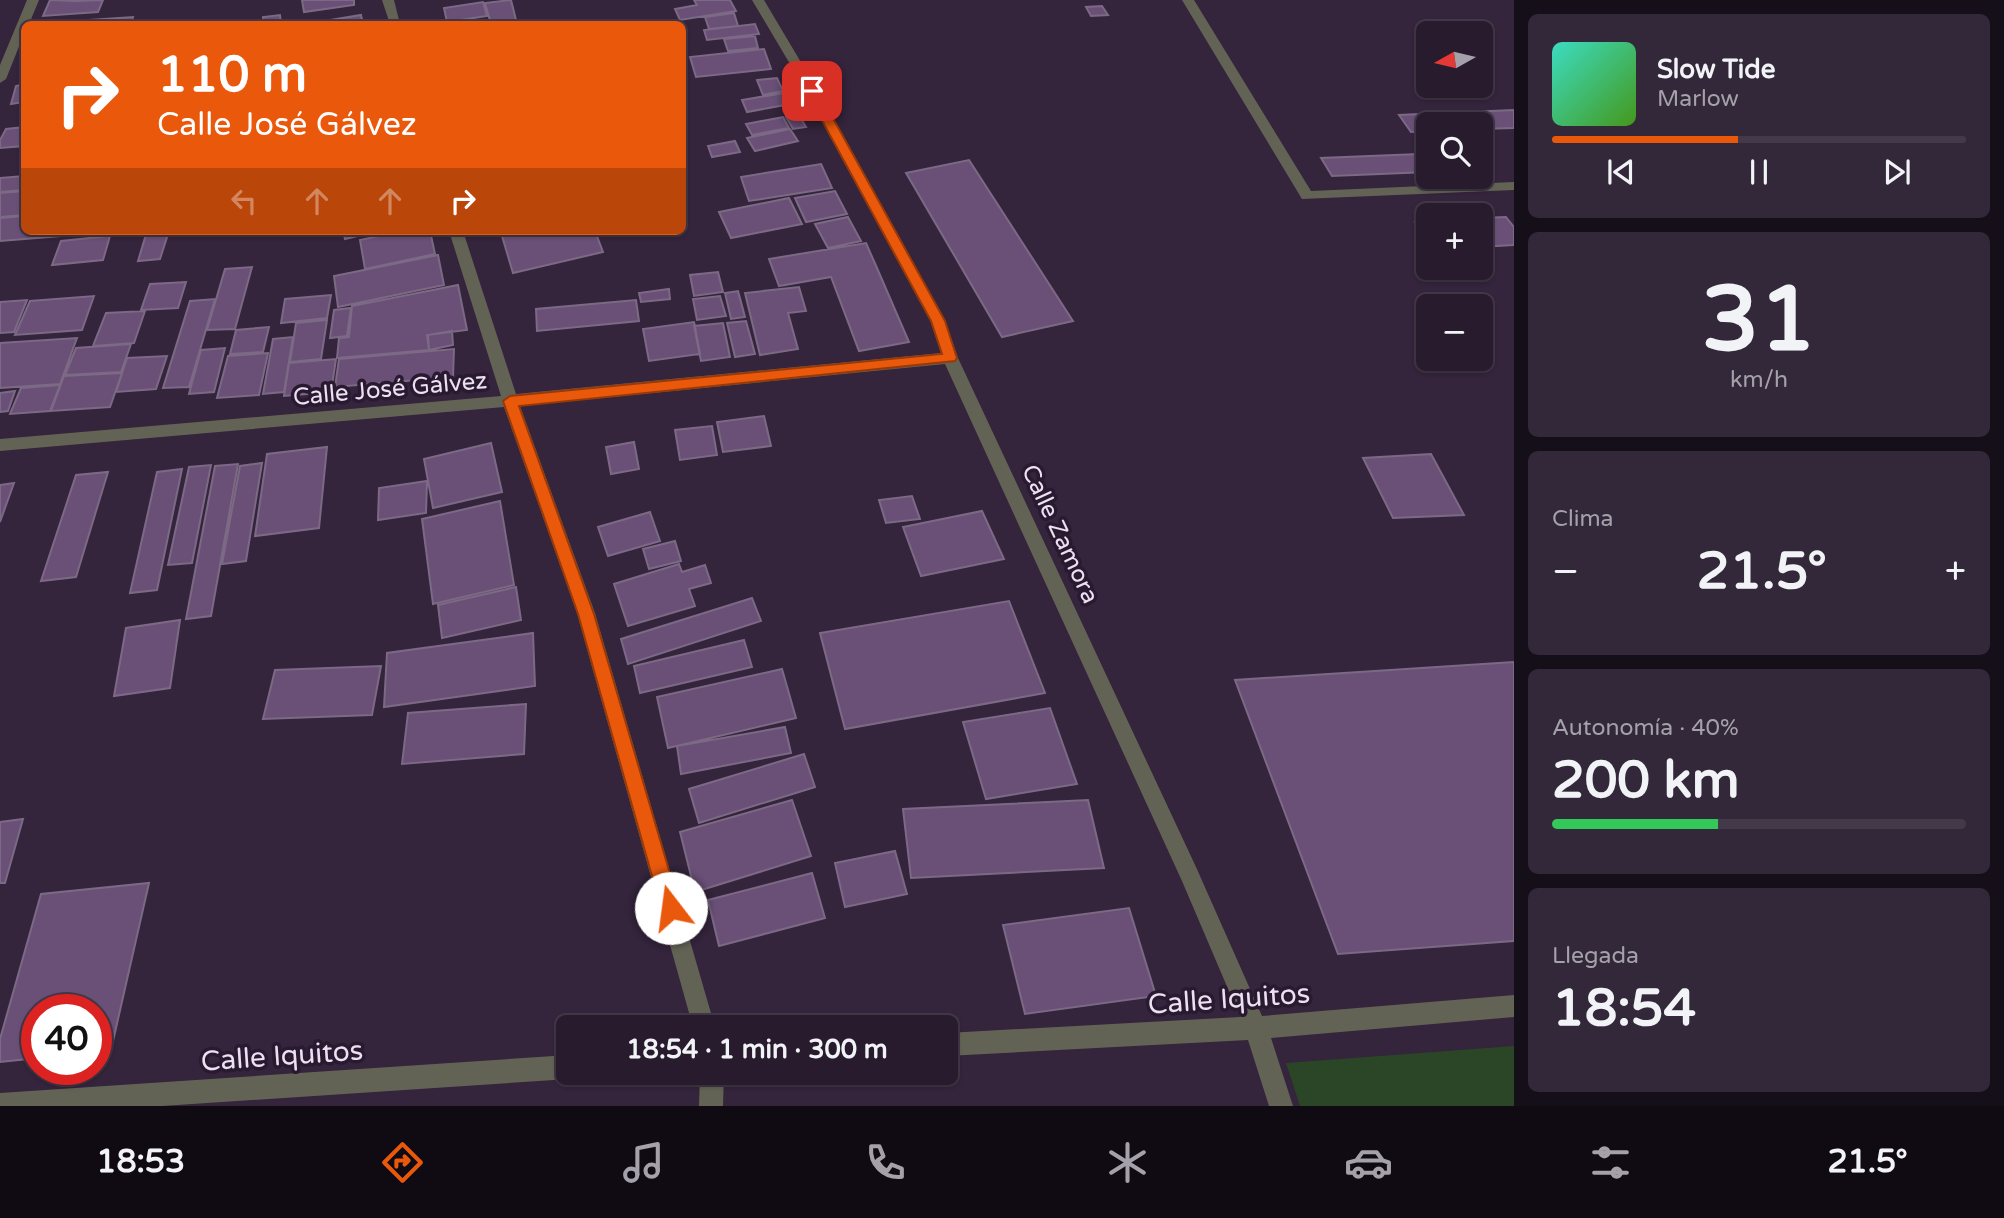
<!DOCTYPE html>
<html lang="es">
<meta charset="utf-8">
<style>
body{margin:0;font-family:"Varela Round",sans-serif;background:#332839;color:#f1f3f6;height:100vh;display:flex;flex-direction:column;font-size:26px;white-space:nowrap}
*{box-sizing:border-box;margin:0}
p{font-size:23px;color:#a4a1aa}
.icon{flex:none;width:38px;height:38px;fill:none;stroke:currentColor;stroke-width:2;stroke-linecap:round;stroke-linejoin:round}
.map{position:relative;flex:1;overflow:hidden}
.side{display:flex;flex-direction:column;gap:14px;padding:14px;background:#150f19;width:490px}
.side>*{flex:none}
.banner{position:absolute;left:21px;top:21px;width:665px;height:214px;border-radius:10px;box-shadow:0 2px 5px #0004,0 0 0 2px #433949;background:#ea580c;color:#fff;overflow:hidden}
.needle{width:46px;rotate:262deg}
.fabs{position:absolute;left:1416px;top:21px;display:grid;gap:14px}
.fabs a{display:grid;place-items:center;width:77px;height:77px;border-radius:10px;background:#271b2d;box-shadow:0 2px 5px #0004,0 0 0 2px #433949;font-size:35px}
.speed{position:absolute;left:21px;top:994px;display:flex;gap:14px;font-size:35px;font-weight:700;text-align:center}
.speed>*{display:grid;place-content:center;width:91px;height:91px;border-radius:50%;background:#271b2d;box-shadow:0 2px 5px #0004,0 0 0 2px #433949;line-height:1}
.speed .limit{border:10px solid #d22;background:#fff;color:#111}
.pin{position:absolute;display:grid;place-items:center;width:60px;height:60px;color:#fff;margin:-30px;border-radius:14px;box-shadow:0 4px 10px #0006}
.me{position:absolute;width:77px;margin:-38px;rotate:345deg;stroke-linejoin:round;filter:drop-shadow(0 0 5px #0008)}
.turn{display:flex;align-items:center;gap:24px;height:147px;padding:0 21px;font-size:32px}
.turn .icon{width:91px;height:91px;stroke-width:2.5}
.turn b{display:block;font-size:49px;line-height:60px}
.lanes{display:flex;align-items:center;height:66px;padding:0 21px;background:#0003;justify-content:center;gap:35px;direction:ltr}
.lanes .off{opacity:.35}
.big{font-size:52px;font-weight:700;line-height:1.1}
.side .tile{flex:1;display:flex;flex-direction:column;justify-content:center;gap:10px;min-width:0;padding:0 24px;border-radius:10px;background:#332839}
.side .dial{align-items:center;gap:0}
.dial b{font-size:91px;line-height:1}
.song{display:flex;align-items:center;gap:21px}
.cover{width:84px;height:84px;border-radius:10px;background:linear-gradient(135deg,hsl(170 70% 55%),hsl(100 70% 35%))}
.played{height:7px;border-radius:4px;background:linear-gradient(90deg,#ea580c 45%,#433949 45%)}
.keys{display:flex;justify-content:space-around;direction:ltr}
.heat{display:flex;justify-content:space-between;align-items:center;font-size:38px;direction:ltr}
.charge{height:10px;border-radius:5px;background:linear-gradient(90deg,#34c759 40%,#433949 0)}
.trip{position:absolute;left:556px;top:1015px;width:402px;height:70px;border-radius:10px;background:#271b2d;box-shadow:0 2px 5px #0004,0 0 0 2px #433949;font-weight:700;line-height:70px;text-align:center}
.menu{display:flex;height:112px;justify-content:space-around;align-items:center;background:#100b12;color:#a4a1aa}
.menu .icon{width:49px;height:49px}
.menu .on{color:#ea580c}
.menu b{font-size:32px;color:#f1f3f6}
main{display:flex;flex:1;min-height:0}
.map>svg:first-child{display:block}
.green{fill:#2a4626}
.building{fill:#6a5077;stroke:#7c6985;stroke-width:2}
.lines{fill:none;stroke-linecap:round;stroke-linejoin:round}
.minor{fill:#636355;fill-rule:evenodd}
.route{fill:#ea580c;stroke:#983908;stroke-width:2}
.labels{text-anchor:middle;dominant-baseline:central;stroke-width:7;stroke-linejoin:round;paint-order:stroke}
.street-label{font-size:24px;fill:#ebe1f1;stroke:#2a1a31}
.near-street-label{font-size:28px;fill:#ebe1f1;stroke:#2a1a31}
</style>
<main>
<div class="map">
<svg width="1514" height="1106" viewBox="0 0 1514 1106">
<rect width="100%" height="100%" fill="#34243c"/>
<path class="green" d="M 1514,1046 L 1514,1106 L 1300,1106 L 1286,1063 Z"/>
<path class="building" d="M 50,0 L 75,1 L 103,0 L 98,12 L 43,16 Z
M 302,0 L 354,0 L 354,5 L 304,12 Z
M 511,0 L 516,20 L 491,24 L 485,3 Z
M 694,0 L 730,0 L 736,11 L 680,20 L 675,9 L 697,5 Z
M 483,2 L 487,16 L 447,22 L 444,8 Z
M 1102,6 L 1108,15 L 1091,16 L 1086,7 Z
M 734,13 L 738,26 L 709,29 L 705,17 Z
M 280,15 L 281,24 L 264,24 L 263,17 Z
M 361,15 L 363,24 L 306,24 Z
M 133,17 L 131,24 L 87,24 L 89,20 Z
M 755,24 L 759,34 L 707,40 L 704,30 Z
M 755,36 L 758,48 L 728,51 L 724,39 Z
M 764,49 L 771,69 L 696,77 L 690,57 Z
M 777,78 L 783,91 L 763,95 L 757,80 Z
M 24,84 L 24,102 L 11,104 L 16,86 Z
M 790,92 L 796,103 L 747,112 L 742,100 Z
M 1514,110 L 1514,128 L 1480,129 L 1480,124 L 1428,124 L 1428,131 L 1411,132 L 1399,115 Z
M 799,115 L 806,127 L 793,129 L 786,117 Z
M 783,117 L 789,128 L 752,135 L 746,124 Z
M 24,127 L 24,146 L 0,148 L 0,140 L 6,129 Z
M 790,129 L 798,141 L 755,151 L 747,138 Z
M 735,141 L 740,152 L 712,157 L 708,146 Z
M 1419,154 L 1428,167 L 1428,172 L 1332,176 L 1321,158 Z
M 969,160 L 1073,321 L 1002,337 L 906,173 Z
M 821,164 L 832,188 L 749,201 L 741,177 Z
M 24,176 L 24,190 L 0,192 L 0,178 Z
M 24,191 L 24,215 L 0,217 L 0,193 Z
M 835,191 L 847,214 L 806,222 L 795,198 Z
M 789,198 L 802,224 L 731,238 L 719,212 Z
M 24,216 L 24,231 L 63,231 L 61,236 L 0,241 L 0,218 Z
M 848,217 L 861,241 L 828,248 L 815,224 Z
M 1506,217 L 1514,227 L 1514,245 L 1480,247 L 1480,218 Z
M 1428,221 L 1428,241 L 1415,222 Z
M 147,231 L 169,231 L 160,259 L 138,261 Z
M 343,231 L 379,231 L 345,239 Z
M 403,231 L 430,231 L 435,254 L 365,269 L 360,240 Z
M 524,231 L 595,231 L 603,252 L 513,273 L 502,236 Z
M 110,236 L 103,260 L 52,265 L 61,241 Z
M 866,243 L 877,268 L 909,342 L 859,351 L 831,277 L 779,286 L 769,259 Z
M 438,255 L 444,285 L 338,307 L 334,276 Z
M 252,267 L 235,329 L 207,330 L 225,269 Z
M 718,272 L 723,292 L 694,296 L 690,275 Z
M 186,282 L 178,308 L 141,310 L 150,284 Z
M 458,285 L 467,330 L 427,335 L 429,350 L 337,358 L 339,338 L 349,337 L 352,306 Z
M 799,287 L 806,311 L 788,313 L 798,349 L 760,355 L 745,293 Z
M 669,289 L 670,299 L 641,302 L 639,293 Z
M 738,291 L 745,317 L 731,319 L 725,293 Z
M 331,295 L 327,318 L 281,323 L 285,299 Z
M 94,296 L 82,330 L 15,335 L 30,301 Z
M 720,296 L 726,316 L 697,320 L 693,299 Z
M 215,299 L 189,387 L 163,388 L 190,301 Z
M 27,300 L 14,332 L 0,333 L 0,302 Z
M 636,300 L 639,321 L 537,331 L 536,309 Z
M 351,308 L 347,336 L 330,338 L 334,310 Z
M 145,311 L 134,343 L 93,346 L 106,313 Z
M 327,320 L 321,359 L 290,362 L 296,323 Z
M 746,321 L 755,354 L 735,357 L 727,323 Z
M 694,322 L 700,354 L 649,361 L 643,329 Z
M 723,323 L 730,357 L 701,361 L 694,326 Z
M 269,327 L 263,352 L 230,354 L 236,330 Z
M 452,331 L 453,345 L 429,350 L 428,335 Z
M 293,337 L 284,392 L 263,394 L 273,339 Z
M 77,338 L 60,384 L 0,388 L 0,343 Z
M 131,344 L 121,372 L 65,375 L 76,348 Z
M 225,348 L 214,392 L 189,394 L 201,350 Z
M 454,349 L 453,377 L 335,387 L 339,359 Z
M 268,353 L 259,395 L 217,398 L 228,356 Z
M 167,356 L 156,389 L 116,392 L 127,358 Z
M 336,359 L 331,392 L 284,396 L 289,363 Z
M 122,373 L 110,407 L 51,411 L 64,376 Z
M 60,385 L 50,411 L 10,414 L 21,388 Z
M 15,391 L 8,411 L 0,412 L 0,393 Z
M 764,416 L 771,446 L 723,452 L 717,422 Z
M 712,426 L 717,455 L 680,460 L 675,430 Z
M 634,442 L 639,469 L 611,474 L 606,447 Z
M 491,443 L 502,492 L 433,508 L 424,459 Z
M 327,447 L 319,528 L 255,536 L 267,454 Z
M 1431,454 L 1464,515 L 1393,518 L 1363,458 Z
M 262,463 L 246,561 L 222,564 L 240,466 Z
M 238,464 L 211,616 L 186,619 L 215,466 Z
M 211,465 L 192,563 L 168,565 L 189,467 Z
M 182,469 L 157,590 L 130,593 L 157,472 Z
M 108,472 L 76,577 L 41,581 L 76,475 Z
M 427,481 L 426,513 L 378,520 L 379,488 Z
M 14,483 L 0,522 L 0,485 Z
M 912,496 L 920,519 L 886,523 L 879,500 Z
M 500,501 L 514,585 L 433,604 L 422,519 Z
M 982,511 L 1004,559 L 921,576 L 903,527 Z
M 650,512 L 660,541 L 608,556 L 598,527 Z
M 675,541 L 681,561 L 649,569 L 643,549 Z
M 679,564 L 682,572 L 705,565 L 711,583 L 689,589 L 695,606 L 628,626 L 614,584 Z
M 516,587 L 521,620 L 442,638 L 438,605 Z
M 752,598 L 761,621 L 628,664 L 621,639 Z
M 1009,601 L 1045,693 L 845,729 L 820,633 Z
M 180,620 L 170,688 L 114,696 L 126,628 Z
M 533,633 L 535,686 L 384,707 L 387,653 Z
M 744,640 L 752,667 L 640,693 L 634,666 Z
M 1514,662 L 1514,941 L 1338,954 L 1235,680 Z
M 381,666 L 372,715 L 263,719 L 275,670 Z
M 782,669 L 796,718 L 668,748 L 657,697 Z
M 526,704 L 524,754 L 402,764 L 408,713 Z
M 1050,708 L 1077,784 L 986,799 L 963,722 Z
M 785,727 L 791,753 L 681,774 L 677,746 Z
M 804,754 L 815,787 L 699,823 L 689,789 Z
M 792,800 L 811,856 L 695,892 L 680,832 Z
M 1088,800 L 1104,868 L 911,878 L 903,809 Z
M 23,819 L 5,883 L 0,883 L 0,822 Z
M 895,851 L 907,894 L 845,907 L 835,863 Z
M 812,873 L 825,918 L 719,946 L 708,900 Z
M 149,883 L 111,1050 L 96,1052 L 96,1010 L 37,1010 L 37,1058 L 0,1062 L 0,1039 L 41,894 Z
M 1129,908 L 1156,996 L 1025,1014 L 1003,925 Z"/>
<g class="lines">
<path class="minor" d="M 27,0 L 39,0 L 29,24 L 24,24 L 24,34 L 6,79 L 0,83 L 0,65 Z
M 382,0 L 394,0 L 400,24 L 390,24 Z
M 752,0 L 764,0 L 818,91 L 945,321 L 958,358 L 1196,867 L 1262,1016 L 1514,995 L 1514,1017 L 1271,1038 L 1293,1106 L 1269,1106 L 1248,1040 L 947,1056 L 947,1033 L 1240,1017 L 1182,881 L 945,364 L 520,406 L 595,613 L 715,1027 L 693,1027 L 577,613 L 504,407 L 0,451 L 0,439 L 501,396 L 449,231 L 463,231 L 516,394 L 941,353 L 931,321 L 806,91 Z
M 1182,0 L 1194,0 L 1311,191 L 1514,182 L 1514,190 L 1302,199 Z
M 569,1055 L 569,1073 L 578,1073 L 569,1079 L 162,1106 L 0,1106 L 0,1093 Z
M 700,1073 L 724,1073 L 723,1106 L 699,1106 Z"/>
</g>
<path class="route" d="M 812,88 L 818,91 L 945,321 L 957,358 L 955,361 L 519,406 L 594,614 L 680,908 L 678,915 L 671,918 L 664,915 L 661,908 L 578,614 L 503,401 L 510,396 L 942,354 L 931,321 L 806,91 Z"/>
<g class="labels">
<g class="street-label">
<text transform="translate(390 389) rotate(-5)">Calle José Gálvez</text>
<text transform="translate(1060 534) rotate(65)">Calle Zamora</text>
</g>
<g class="near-street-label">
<text transform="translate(1229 999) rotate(-4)">Calle Iquitos</text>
<text transform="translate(282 1056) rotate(-4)">Calle Iquitos</text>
</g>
</g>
</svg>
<div class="fabs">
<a><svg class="needle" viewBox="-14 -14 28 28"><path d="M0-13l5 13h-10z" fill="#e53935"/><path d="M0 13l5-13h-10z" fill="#a4a1aa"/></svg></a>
<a><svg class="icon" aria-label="search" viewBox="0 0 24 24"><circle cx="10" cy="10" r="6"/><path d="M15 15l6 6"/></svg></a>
<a>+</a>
<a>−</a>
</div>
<div class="speed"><div class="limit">40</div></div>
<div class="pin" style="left:812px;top:91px;background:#d93025"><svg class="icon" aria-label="arrive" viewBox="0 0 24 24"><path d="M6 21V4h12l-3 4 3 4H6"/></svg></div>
<svg class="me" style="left:671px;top:908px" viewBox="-20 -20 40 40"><circle r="19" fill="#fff"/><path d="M0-13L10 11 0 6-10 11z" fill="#ea580c"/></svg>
<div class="trip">18:54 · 1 min · 300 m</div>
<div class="banner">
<div class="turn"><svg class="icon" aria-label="right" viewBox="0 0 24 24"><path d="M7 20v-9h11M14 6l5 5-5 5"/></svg><div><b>110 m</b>Calle José Gálvez</div></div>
<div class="lanes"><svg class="icon off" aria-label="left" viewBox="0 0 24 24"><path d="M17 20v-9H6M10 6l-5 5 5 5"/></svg><svg class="icon off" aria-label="ahead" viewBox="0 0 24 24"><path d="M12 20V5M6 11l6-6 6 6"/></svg><svg class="icon off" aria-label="ahead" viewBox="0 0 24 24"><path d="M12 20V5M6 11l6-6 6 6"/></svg><svg class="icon" aria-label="right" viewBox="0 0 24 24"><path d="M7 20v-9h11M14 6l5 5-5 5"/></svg></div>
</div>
</div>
<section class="side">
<div class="tile">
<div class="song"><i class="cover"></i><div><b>Slow Tide</b><p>Marlow</p></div></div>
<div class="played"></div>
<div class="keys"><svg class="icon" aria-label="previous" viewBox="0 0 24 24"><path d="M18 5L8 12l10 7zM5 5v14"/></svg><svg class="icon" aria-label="pause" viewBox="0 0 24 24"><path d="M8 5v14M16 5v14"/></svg><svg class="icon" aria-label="next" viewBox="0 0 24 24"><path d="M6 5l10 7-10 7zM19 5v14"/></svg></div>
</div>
<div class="tile dial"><b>31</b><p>km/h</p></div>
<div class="tile"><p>Clima</p>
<div class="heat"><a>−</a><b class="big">21.5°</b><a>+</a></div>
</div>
<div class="tile"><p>Autonomía · 40%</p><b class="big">200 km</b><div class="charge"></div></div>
<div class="tile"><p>Llegada</p><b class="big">18:54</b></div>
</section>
</main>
<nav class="menu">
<b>18:53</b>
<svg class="icon on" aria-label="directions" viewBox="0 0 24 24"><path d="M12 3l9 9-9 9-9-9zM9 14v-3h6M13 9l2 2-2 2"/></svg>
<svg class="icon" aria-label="music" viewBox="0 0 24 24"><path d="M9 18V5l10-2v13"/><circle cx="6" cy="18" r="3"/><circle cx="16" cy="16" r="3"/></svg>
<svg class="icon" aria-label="phone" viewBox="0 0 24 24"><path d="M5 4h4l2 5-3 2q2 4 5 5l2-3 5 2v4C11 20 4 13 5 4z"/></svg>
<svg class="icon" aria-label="climate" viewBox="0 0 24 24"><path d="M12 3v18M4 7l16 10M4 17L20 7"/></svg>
<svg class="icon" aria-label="car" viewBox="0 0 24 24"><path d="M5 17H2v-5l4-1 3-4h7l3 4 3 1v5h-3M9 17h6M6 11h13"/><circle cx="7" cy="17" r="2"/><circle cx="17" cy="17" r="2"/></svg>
<svg class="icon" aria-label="filters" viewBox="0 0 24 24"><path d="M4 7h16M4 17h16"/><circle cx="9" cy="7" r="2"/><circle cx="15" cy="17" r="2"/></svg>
<b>21.5°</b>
</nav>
